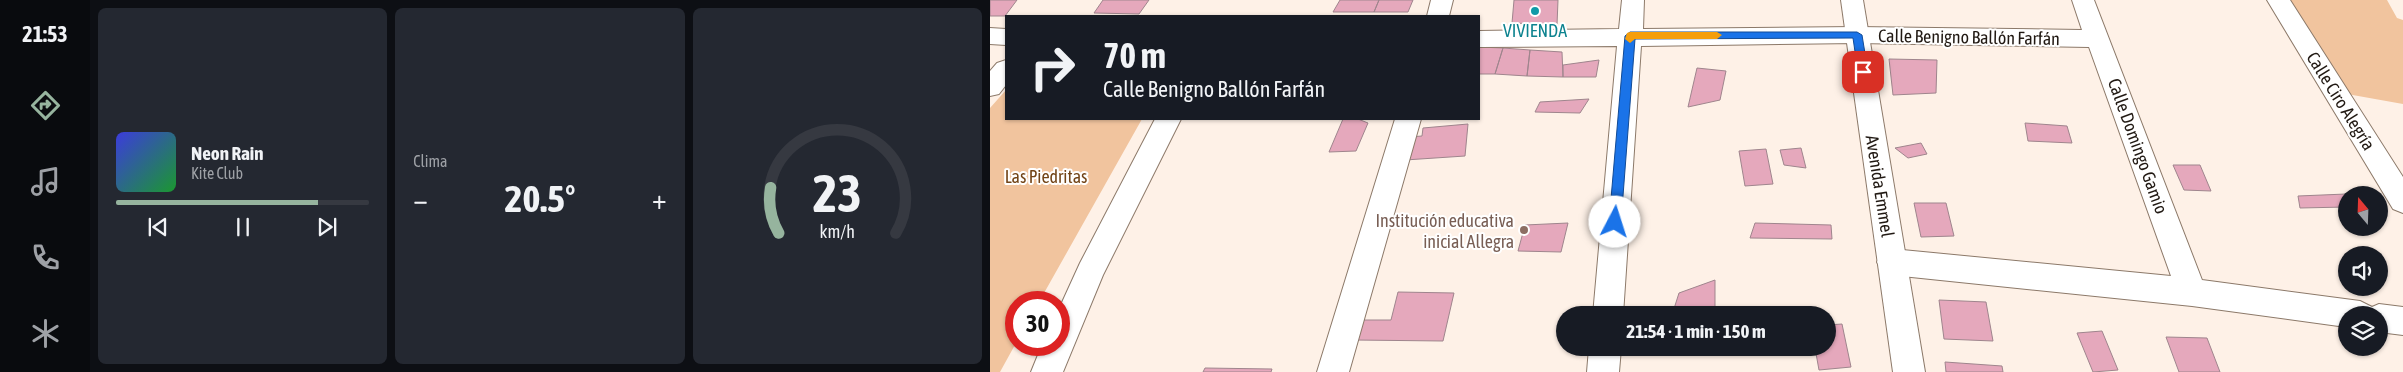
<!DOCTYPE html>
<html lang="es">
<meta charset="utf-8">
<style>
body{margin:0;font-family:"Asap Condensed",sans-serif;background:#242831;color:#f1f3f6;height:100vh;display:flex;flex-direction:column;font-size:19px;white-space:nowrap}
*{box-sizing:border-box;margin:0}
p{font-size:16px;color:#9ea1a6}
.icon{flex:none;width:28px;height:28px;fill:none;stroke:currentColor;stroke-width:2;stroke-linecap:round;stroke-linejoin:round}
.map{position:relative;flex:1;overflow:hidden}
.side{display:flex;flex-direction:column;gap:8px;padding:8px;background:#0d0f14;width:900px}
.side>*{flex:none}
.top-card{position:absolute;left:15px;top:15px;width:475px;height:105px;border-radius:0px;box-shadow:0 1px 4px #0004;background:#171b24;color:#f1f3f6;overflow:hidden}
.needle{width:32px;rotate:341deg}
.controls{position:absolute;left:1348px;top:186px;display:grid;gap:10px}
.controls a{display:grid;place-items:center;width:50px;height:50px;border-radius:50%;background:#171b24;box-shadow:0 1px 4px #0004;font-size:25px}
.speed{position:absolute;left:15px;top:291px;display:flex;gap:10px;font-size:25px;font-weight:700;text-align:center}
.speed>*{display:grid;place-content:center;width:65px;height:65px;border-radius:50%;background:#171b24;box-shadow:0 1px 4px #0004;line-height:1}
.speed .limit{border:8px solid #d22;background:#fff;color:#111}
.pin{position:absolute;display:grid;place-items:center;width:42px;height:42px;color:#fff;margin:-21px;border-radius:10px;box-shadow:0 2px 8px #0006}
.me{position:absolute;width:55px;margin:-28px;rotate:5deg;stroke-linejoin:round;filter:drop-shadow(0 0 4px #0008)}
.turn{display:flex;align-items:center;gap:18px;height:105px;padding:0 15px;font-size:22px}
.turn .icon{width:65px;height:65px;stroke-width:2.5}
.turn b{display:block;font-size:35px;line-height:42px}
.big{font-size:38px;font-weight:700;line-height:1.1}
.side .widget{flex:1;display:flex;flex-direction:column;justify-content:center;gap:8px;min-width:0;padding:0 18px;border-radius:8px;background:#242831}
.side .dial{align-items:center;gap:0}
.dial svg{height:130px;overflow:visible;fill:none;stroke:#363941;stroke-width:7;stroke-linecap:round;text-anchor:middle}
.dial text{fill:#f1f3f6;stroke:none}
.song{display:flex;align-items:center;gap:15px}
.cover{width:60px;height:60px;border-radius:8px;background:linear-gradient(135deg,hsl(240 70% 55%),hsl(130 70% 35%))}
.played{height:5px;border-radius:2px;background:linear-gradient(90deg,#96b49e 80%,#363941 80%)}
.keys{display:flex;justify-content:space-around;direction:ltr}
.heat{display:flex;justify-content:space-between;align-items:center;font-size:28px;direction:ltr}
.side .tiles{flex:1;display:grid;gap:8px;grid-template-columns:repeat(3,1fr)}
.trip{position:absolute;left:566px;top:306px;width:280px;height:50px;border-radius:25px;background:#171b24;box-shadow:0 1px 4px #0004;font-weight:700;line-height:50px;text-align:center}
main{display:flex;flex:1;min-height:0}
.dock{display:flex;flex-direction:column;width:90px;justify-content:space-around;align-items:center;background:#090b0e;color:#9ea1a6}
.dock .icon{width:35px;height:35px}
.dock .active{color:#96b49e}
.dock b{font-size:22px;color:#f1f3f6}
.map>svg:first-child{display:block}
.green{fill:#f1c49e}
.building{fill:#e5a8bc;stroke:#9f858d}
.lines{fill:none;stroke-linecap:round;stroke-linejoin:round}
.street-casing{stroke:#8c7969;stroke-width:2}
.secondary-casing{stroke:#8c7969;stroke-width:2}
.street{fill:#fff;fill-rule:evenodd}
.secondary{fill:#fff;fill-rule:evenodd}
.route{fill:#1a73e8;stroke:#114b97}
.slow{fill:#f59e0b}
.culture-dot{fill:#0f9aa8;stroke:#fff;stroke-width:2}
.education-dot{fill:#8d6e63;stroke:#fff;stroke-width:2}
.labels{text-anchor:middle;dominant-baseline:central;stroke-width:4;stroke-linejoin:round;paint-order:stroke}
.culture-label{font-size:18px;fill:#0d838f;stroke:#fff}
.street-label{font-size:18px;fill:#211913;stroke:#fff}
.park-label{font-size:18px;fill:#724417;stroke:#fff}
.education-label{font-size:18px;fill:#785e54;stroke:#fff;text-anchor:end}
</style>
<main>
<nav class="dock">
<b>21:53</b>
<svg class="icon active" aria-label="directions" viewBox="0 0 24 24"><path d="M12 3l9 9-9 9-9-9zM9 14v-3h6M13 9l2 2-2 2"/></svg>
<svg class="icon" aria-label="music" viewBox="0 0 24 24"><path d="M9 18V5l10-2v13"/><circle cx="6" cy="18" r="3"/><circle cx="16" cy="16" r="3"/></svg>
<svg class="icon" aria-label="phone" viewBox="0 0 24 24"><path d="M5 4h4l2 5-3 2q2 4 5 5l2-3 5 2v4C11 20 4 13 5 4z"/></svg>
<svg class="icon" aria-label="climate" viewBox="0 0 24 24"><path d="M12 3v18M4 7l16 10M4 17L20 7"/></svg>
</nav>
<section class="side">
<div class="tiles">
<div class="widget">
<div class="song"><i class="cover"></i><div><b>Neon Rain</b><p>Kite Club</p></div></div>
<div class="played"></div>
<div class="keys"><svg class="icon" aria-label="previous" viewBox="0 0 24 24"><path d="M18 5L8 12l10 7zM5 5v14"/></svg><svg class="icon" aria-label="pause" viewBox="0 0 24 24"><path d="M8 5v14M16 5v14"/></svg><svg class="icon" aria-label="next" viewBox="0 0 24 24"><path d="M6 5l10 7-10 7zM19 5v14"/></svg></div>
</div>
<div class="widget"><p>Clima</p>
<div class="heat"><a>−</a><b class="big">20.5°</b><a>+</a></div>
</div>
<div class="widget dial"><svg viewBox="0 0 100 80">
<path d="M14 69A42 42 0 1 1 86 69"/>
<path d="M14 69A42 42 0 0 1 9 41" stroke="#96b49e"/>
<text x="50" y="56" font-size="32" font-weight="700">23</text>
<text x="50" y="72" font-size="11">km/h</text>
</svg></div>
</div>
</section>
<div class="map">
<svg width="1413" height="372" viewBox="0 0 1413 372">
<rect width="100%" height="100%" fill="#fef1e7"/>
<path class="green" d="M 1298,0 L 1397,0 L 1407,18 L 1413,20 L 1413,104 L 1357,94 Z
M 16,90 L 16,119 L 152,119 L 49,302 L 26,302 L 26,343 L 10,372 L 0,372 L 0,108 Z"/>
<path class="building" d="M 0,0 L 27,0 L 15,16 L 0,16 Z
M 113,0 L 159,0 L 149,14 L 104,13 Z
M 350,0 L 389,0 L 384,12 L 343,12 Z
M 389,0 L 423,0 L 418,12 L 384,12 Z
M 524,0 L 568,0 L 567,25 L 522,23 Z
M 489,47 L 513,48 L 505,74 L 489,74 Z
M 513,48 L 540,50 L 537,76 L 505,74 Z
M 540,50 L 572,52 L 573,77 L 537,76 Z
M 899,59 L 947,60 L 946,93 L 903,95 Z
M 609,60 L 606,77 L 573,77 L 573,65 Z
M 707,68 L 736,71 L 730,100 L 698,107 Z
M 599,99 L 590,113 L 545,112 L 550,102 Z
M 353,119 L 368,119 L 378,123 L 366,151 L 339,152 Z
M 1035,123 L 1077,126 L 1082,143 L 1038,141 Z
M 478,124 L 475,156 L 415,160 L 419,137 L 432,136 L 433,128 Z
M 931,143 L 937,154 L 918,158 L 905,148 Z
M 811,148 L 816,168 L 794,165 L 790,150 Z
M 776,149 L 783,184 L 755,186 L 749,151 Z
M 1183,165 L 1210,165 L 1221,191 L 1194,190 Z
M 1356,194 L 1356,207 L 1310,208 L 1308,196 Z
M 924,203 L 956,203 L 964,236 L 931,237 Z
M 578,223 L 571,252 L 528,251 L 535,225 Z
M 765,223 L 841,225 L 842,239 L 760,238 Z
M 725,280 L 725,315 L 682,315 L 689,293 Z
M 408,292 L 464,293 L 453,341 L 364,340 L 370,320 L 401,320 Z
M 949,300 L 996,302 L 1003,341 L 954,339 Z
M 852,324 L 861,367 L 829,370 L 825,348 L 838,348 L 838,325 Z
M 1112,331 L 1128,370 L 1103,372 L 1087,333 Z
M 1176,337 L 1217,338 L 1230,372 L 1189,372 Z
M 955,362 L 1012,366 L 1013,372 L 956,372 Z
M 215,368 L 282,369 L 281,372 L 213,372 Z"/>
<g class="lines">
<g class="street-casing">
<path id="street" d="M 441,0 L 463,0 L 459,16 L 437,16 Z
M 632,0 L 654,0 L 653,29 L 867,27 L 1092,30 L 1082,0 L 1104,0 L 1212,280 L 1370,301 L 1382,307 L 1389,304 L 1413,307 L 1413,335 L 1389,332 L 1389,315 L 1356,315 L 1356,327 L 1202,306 L 902,275 L 892,271 L 887,262 L 892,253 L 902,249 L 1181,276 L 1099,47 L 867,43 L 651,46 L 633,315 L 603,315 L 627,46 L 489,47 L 489,31 L 629,29 Z
M 1277,0 L 1300,0 L 1413,177 L 1413,213 L 1403,209 Z
M 0,28 L 16,29 L 16,45 L 0,44 Z
M 16,60 L 16,85 L 9,94 L 0,96 L 0,71 L 7,63 Z
M 165,119 L 191,119 L 113,275 L 73,372 L 41,372 L 52,345 L 69,345 L 69,309 L 90,263 Z
M 405,119 L 431,119 L 359,372 L 327,372 Z
M 599,348 L 631,348 L 629,372 L 597,372 Z"/>
</g>
<g class="secondary-casing">
<path id="secondary" d="M 851,0 L 873,0 L 935,372 L 903,372 Z"/>
</g>
<use href="#street" class="street"/>
<use href="#secondary" class="secondary"/>
</g>
<path class="route" d="M 640,32 L 867,32 L 872,35 L 878,72 L 873,75 L 868,72 L 863,38 L 645,39 L 631,222 L 625,227 L 619,222 L 635,36 Z"/>
<path class="slow" d="M 640,32 L 727,32 L 732,35 L 727,39 L 645,39 L 640,43 L 635,39 L 637,33 Z"/>
<circle class="culture-dot" cx="545" cy="11" r="5"/>
<circle class="education-dot" cx="534" cy="230" r="5"/>
<g class="labels">
<g class="culture-label">
<text x="545" y="30">VIVIENDA</text>
</g>
<g class="street-label">
<text transform="translate(979 37) rotate(1)">Calle Benigno Ballón Farfán</text>
<text transform="translate(1351 101) rotate(58)">Calle Ciro Alegría</text>
<text transform="translate(1148 146) rotate(70)">Calle Domingo Gamio</text>
<text transform="translate(890 186) rotate(81)">Avenida Emmel</text>
</g>
<g class="park-label">
<text x="56" y="176">Las Piedritas</text>
</g>
<g class="education-label">
<text x="524" y="220">Institución educativa<tspan x="524" dy="21">inicial Allegra</tspan></text>
</g>
</g>
</svg>
<div class="controls">
<a><svg class="needle" viewBox="-14 -14 28 28"><path d="M0-13l5 13h-10z" fill="#e53935"/><path d="M0 13l5-13h-10z" fill="#9ea1a6"/></svg></a>
<a><svg class="icon" aria-label="sound" viewBox="0 0 24 24"><path d="M4 9h4l5-4v14l-5-4H4zM17 9q2 3 0 6"/></svg></a>
<a><svg class="icon" aria-label="layers" viewBox="0 0 24 24"><path d="M12 4l9 5-9 5-9-5zM3 14l9 5 9-5"/></svg></a>
</div>
<div class="speed"><div class="limit">30</div></div>
<div class="pin" style="left:873px;top:72px;background:#d93025"><svg class="icon" aria-label="arrive" viewBox="0 0 24 24"><path d="M6 21V4h12l-3 4 3 4H6"/></svg></div>
<svg class="me" style="left:625px;top:222px" viewBox="-20 -20 40 40"><circle r="19" fill="#fff"/><path d="M0-13L10 11 0 6-10 11z" fill="#1a73e8"/></svg>
<div class="trip">21:54 · 1 min · 150 m</div>
<div class="top-card">
<div class="turn"><svg class="icon" aria-label="right" viewBox="0 0 24 24"><path d="M7 20v-9h11M14 6l5 5-5 5"/></svg><div><b>70 m</b>Calle Benigno Ballón Farfán</div></div>
</div>
</div>
</main>
